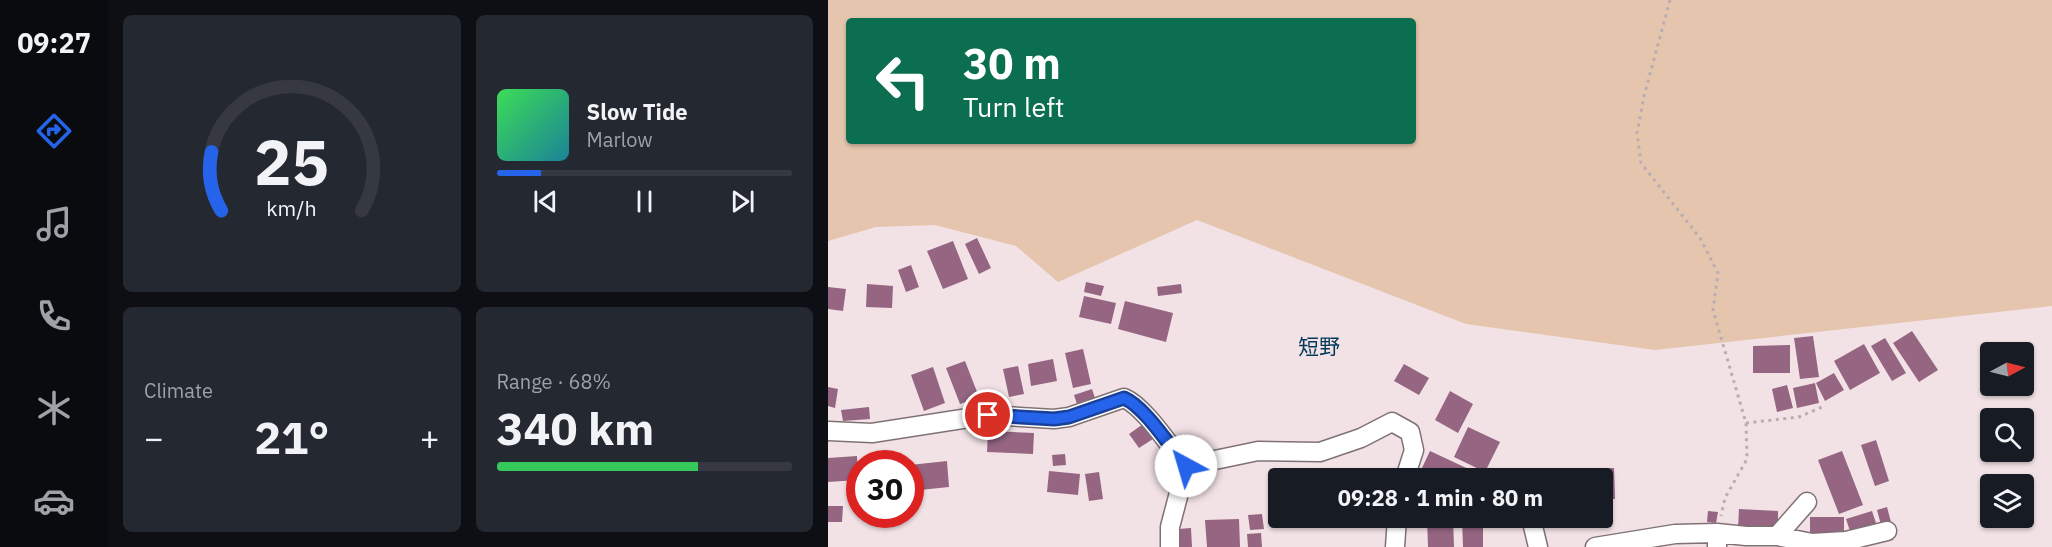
<!DOCTYPE html>
<meta charset="utf-8">
<style>
body{margin:0;font-family:"IBM Plex Sans","Noto Sans JP",sans-serif;background:#242831;color:#f1f3f6;height:100vh;display:flex;flex-direction:column;font-size:22px;white-space:nowrap}
*{box-sizing:border-box;margin:0}
p{font-size:20px;color:#9ea1a6}
.icon{flex:none;width:33px;height:33px;fill:none;stroke:currentColor;stroke-width:2;stroke-linecap:round;stroke-linejoin:round}
.map{position:relative;flex:1;overflow:hidden}
.sheet{display:flex;flex-direction:column;gap:15px;padding:15px;background:#0d0f14;width:720px}
.sheet>*{flex:none}
.banner{position:absolute;left:18px;top:18px;width:570px;height:126px;border-radius:6px;box-shadow:0 2px 4px #0004;background:#0b6e4f;color:#fff;overflow:hidden}
.needle{width:39px;rotate:83deg}
.controls{position:absolute;left:1152px;top:342px;display:grid;gap:12px}
.controls a{display:grid;place-items:center;width:54px;height:54px;border-radius:6px;background:#171b24;box-shadow:0 2px 4px #0004;font-size:30px}
.speed{position:absolute;left:18px;top:450px;display:flex;gap:12px;font-size:30px;font-weight:700;text-align:center}
.speed>*{display:grid;place-content:center;width:78px;height:78px;border-radius:50%;background:#171b24;box-shadow:0 2px 4px #0004;line-height:1}
.speed .limit{border:9px solid #d22;background:#fff;color:#111}
.pin{position:absolute;display:grid;place-items:center;width:51px;height:51px;color:#fff;margin:-26px;border:3px solid #fff;border-radius:50%;box-shadow:0 2px 6px #0007}
.me{position:absolute;width:66px;margin:-33px;rotate:321deg;stroke-linejoin:round;filter:drop-shadow(0 0 4px #0008)}
.turn{display:flex;align-items:center;gap:21px;height:126px;padding:0 18px;font-size:27px}
.turn .icon{width:78px;height:78px;stroke-width:2.5}
.turn b{display:block;font-size:42px;line-height:51px}
.big{font-size:45px;font-weight:700;line-height:1.1}
.sheet .card{flex:1;display:flex;flex-direction:column;justify-content:center;gap:9px;min-width:0;padding:0 21px;border-radius:9px;background:#242831}
.sheet .dial{align-items:center;gap:0}
.dial svg{height:156px;overflow:visible;fill:none;stroke:#363941;stroke-width:7;stroke-linecap:round;text-anchor:middle}
.dial text{fill:#f1f3f6;stroke:none}
.song{display:flex;align-items:center;gap:18px}
.cover{width:72px;height:72px;border-radius:9px;background:linear-gradient(135deg,hsl(130 70% 55%),hsl(190 70% 35%))}
.played{height:6px;border-radius:3px;background:linear-gradient(90deg,#2563eb 15%,#363941 15%)}
.keys{display:flex;justify-content:space-around;direction:ltr}
.heat{display:flex;justify-content:space-between;align-items:center;font-size:33px;direction:ltr}
.charge{height:9px;border-radius:4px;background:linear-gradient(90deg,#34c759 68%,#363941 0)}
.sheet .tiles{flex:1;display:grid;gap:15px;grid-template-columns:repeat(2,1fr)}
.trip{position:absolute;left:440px;top:468px;width:345px;height:60px;border-radius:6px;background:#171b24;box-shadow:0 2px 4px #0004;font-weight:700;line-height:60px;text-align:center}
main{display:flex;flex:1;min-height:0}
.menu{display:flex;flex-direction:column;width:108px;justify-content:space-around;align-items:center;background:#090b0e;color:#9ea1a6}
.menu .icon{width:42px;height:42px}
.menu .on{color:#2563eb}
.menu b{font-size:27px;color:#f1f3f6}
.map>svg:first-child{display:block}
.green{fill:#e5c5ae;fill-rule:evenodd}
.building{fill:#956582}
.lines{fill:none;stroke-linecap:round;stroke-linejoin:round}
.minor-casing{stroke:#807274;stroke-width:21}
.path{stroke:#baadaf;stroke-width:3;stroke-dasharray:3 4.5;stroke-linecap:butt}
.minor{stroke:#fff;stroke-width:18}
.route-casing{stroke:#184099;stroke-width:15}
.route{stroke:#2563eb;stroke-width:10}
.labels{text-anchor:middle;dominant-baseline:central;stroke-width:6;stroke-linejoin:round;paint-order:stroke}
.quarter-label{font-size:21px;fill:#00385a;stroke:#f2e2e5}
</style>
<main>
<nav class="menu">
<b>09:27</b>
<svg class="icon on" aria-label="directions" viewBox="0 0 24 24"><path d="M12 3l9 9-9 9-9-9zM9 14v-3h6M13 9l2 2-2 2"/></svg>
<svg class="icon" aria-label="music" viewBox="0 0 24 24"><path d="M9 18V5l10-2v13"/><circle cx="6" cy="18" r="3"/><circle cx="16" cy="16" r="3"/></svg>
<svg class="icon" aria-label="phone" viewBox="0 0 24 24"><path d="M5 4h4l2 5-3 2q2 4 5 5l2-3 5 2v4C11 20 4 13 5 4z"/></svg>
<svg class="icon" aria-label="climate" viewBox="0 0 24 24"><path d="M12 3v18M4 7l16 10M4 17L20 7"/></svg>
<svg class="icon" aria-label="car" viewBox="0 0 24 24"><path d="M5 17H2v-5l4-1 3-4h7l3 4 3 1v5h-3M9 17h6M6 11h13"/><circle cx="7" cy="17" r="2"/><circle cx="17" cy="17" r="2"/></svg>
</nav>
<section class="sheet">
<div class="tiles">
<div class="card dial"><svg viewBox="0 0 100 80">
<path d="M14 69A42 42 0 1 1 86 69"/>
<path d="M14 69A42 42 0 0 1 9 39" stroke="#2563eb"/>
<text x="50" y="56" font-size="32" font-weight="700">25</text>
<text x="50" y="72" font-size="11">km/h</text>
</svg></div>
<div class="card">
<div class="song"><i class="cover"></i><div><b>Slow Tide</b><p>Marlow</p></div></div>
<div class="played"></div>
<div class="keys"><svg class="icon" aria-label="previous" viewBox="0 0 24 24"><path d="M18 5L8 12l10 7zM5 5v14"/></svg><svg class="icon" aria-label="pause" viewBox="0 0 24 24"><path d="M8 5v14M16 5v14"/></svg><svg class="icon" aria-label="next" viewBox="0 0 24 24"><path d="M6 5l10 7-10 7zM19 5v14"/></svg></div>
</div>
<div class="card"><p>Climate</p>
<div class="heat"><a>−</a><b class="big">21°</b><a>+</a></div>
</div>
<div class="card"><p>Range · 68%</p><b class="big">340 km</b><div class="charge"></div></div>
</div>
</section>
<div class="map">
<svg width="1224" height="547" viewBox="0 0 1224 547">
<rect width="100%" height="100%" fill="#f2e2e5"/>
<path class="green" d="M 0,0 L 1224,0 L 1224,306 L 827,350 L 638,324 L 369,220 L 230,282 L 188,246 L 107,225 L 48,227 L 0,241 ZM 21,21 L 585,21 L 585,141 L 21,141 Z"/>
<path class="building" d="M 149,238 L 163,268 L 151,274 L 137,244 Z
M 125,241 L 140,279 L 115,289 L 99,251 Z
M 83,265 L 91,287 L 78,292 L 70,270 Z
M 258,282 L 276,286 L 273,296 L 256,292 Z
M 39,284 L 65,286 L 64,308 L 38,307 Z
M 353,284 L 354,293 L 330,296 L 329,287 Z
M 0,287 L 18,289 L 15,311 L 0,309 Z
M 256,296 L 288,303 L 283,324 L 251,317 Z
M 297,301 L 345,313 L 338,342 L 290,329 Z
M 1084,331 L 1110,370 L 1091,382 L 1065,343 Z
M 985,336 L 991,377 L 972,379 L 966,338 Z
M 1057,338 L 1078,373 L 1064,381 L 1043,346 Z
M 1036,344 L 1052,373 L 1022,390 L 1006,361 Z
M 962,345 L 962,373 L 925,373 L 925,346 Z
M 255,349 L 263,384 L 245,388 L 237,353 Z
M 225,359 L 229,381 L 203,386 L 200,364 Z
M 137,361 L 151,397 L 132,404 L 118,368 Z
M 576,364 L 601,378 L 591,395 L 566,381 Z
M 190,366 L 196,394 L 181,397 L 175,369 Z
M 105,367 L 117,403 L 96,411 L 83,375 Z
M 1006,373 L 1016,390 L 997,401 L 988,383 Z
M 987,383 L 991,403 L 969,408 L 965,388 Z
M 959,385 L 965,408 L 949,412 L 944,389 Z
M 0,387 L 10,389 L 7,408 L 0,406 Z
M 264,389 L 269,404 L 251,410 L 246,395 Z
M 622,391 L 645,404 L 630,433 L 607,420 Z
M 41,407 L 42,419 L 15,421 L 13,410 Z
M 318,422 L 328,437 L 311,448 L 301,434 Z
M 640,427 L 672,442 L 657,472 L 626,457 Z
M 160,431 L 206,433 L 205,454 L 159,452 Z
M 1048,440 L 1061,481 L 1047,486 L 1033,445 Z
M 602,451 L 647,472 L 644,478 L 611,478 L 593,470 Z
M 1014,451 L 1035,505 L 1011,514 L 990,460 Z
M 237,454 L 238,465 L 225,466 L 224,455 Z
M 29,456 L 30,480 L 0,482 L 0,458 Z
M 65,459 L 65,464 L 39,464 L 39,460 Z
M 119,461 L 121,487 L 82,491 L 82,465 Z
M 768,468 L 786,468 L 787,499 L 774,499 L 774,478 L 768,478 Z
M 752,470 L 752,478 L 738,478 L 738,471 Z
M 221,471 L 252,474 L 250,495 L 219,492 Z
M 379,471 L 382,487 L 363,491 L 360,475 Z
M 271,472 L 275,499 L 261,501 L 257,474 Z
M 735,472 L 735,478 L 695,478 L 695,473 Z
M 0,506 L 15,506 L 14,522 L 0,522 Z
M 1059,507 L 1063,522 L 1053,525 L 1049,510 Z
M 911,509 L 950,511 L 950,530 L 910,528 Z
M 880,511 L 890,512 L 888,523 L 879,522 Z
M 1044,511 L 1050,529 L 1024,537 L 1018,519 Z
M 434,514 L 436,529 L 422,530 L 420,515 Z
M 982,517 L 1016,517 L 1016,537 L 982,537 Z
M 599,518 L 625,518 L 626,547 L 600,547 Z
M 634,518 L 655,518 L 655,547 L 635,547 Z
M 411,519 L 412,547 L 379,547 L 377,520 Z
M 363,528 L 364,547 L 351,547 L 350,529 Z
M 433,533 L 434,547 L 420,547 L 419,534 Z"/>
<g class="lines">
<g class="minor-casing">
<path id="minor" d="M 0,431 L 44,433 L 160,415 L 226,419 L 241,417 L 296,398 C 317,407 342,447 358,466
M 358,466 L 430,451 L 492,452 L 533,438 L 564,422 L 582,432 L 586,450 L 577,478
M 703,518 L 710,547
M 949,536 L 984,543 L 1018,541 L 1059,531
M 342,547 L 342,527 L 358,466
M 567,547 L 569,518
M 767,547 L 847,534 L 889,533
M 889,547 L 889,533 L 918,536 L 949,536 L 979,502"/>
</g>
<path class="path" d="M 842,0 L 816,96 L 809,133 L 813,163 L 872,238 L 890,273 L 885,310 L 918,423 L 919,459 L 897,498 L 893,516
M 918,423 L 971,417 L 994,407"/>
<use href="#minor" class="minor"/>
</g>
<g class="lines">
<g class="route-casing">
<path id="route" d="M 160,415 L 226,419 L 241,417 L 296,398 C 317,407 342,447 358,466"/>
</g>
<use href="#route" class="route"/>
</g>
<g class="labels">
<g class="quarter-label">
<text x="491" y="346">短野</text>
</g>
</g>
</svg>
<div class="controls">
<a><svg class="needle" viewBox="-14 -14 28 28"><path d="M0-13l5 13h-10z" fill="#e53935"/><path d="M0 13l5-13h-10z" fill="#9ea1a6"/></svg></a>
<a><svg class="icon" aria-label="search" viewBox="0 0 24 24"><circle cx="10" cy="10" r="6"/><path d="M15 15l6 6"/></svg></a>
<a><svg class="icon" aria-label="layers" viewBox="0 0 24 24"><path d="M12 4l9 5-9 5-9-5zM3 14l9 5 9-5"/></svg></a>
</div>
<div class="speed"><div class="limit">30</div></div>
<div class="pin" style="left:160px;top:415px;background:#d93025"><svg class="icon" aria-label="arrive" viewBox="0 0 24 24"><path d="M6 21V4h12l-3 4 3 4H6"/></svg></div>
<svg class="me" style="left:358px;top:466px" viewBox="-20 -20 40 40"><circle r="19" fill="#fff"/><path d="M0-13L10 11 0 6-10 11z" fill="#2563eb"/></svg>
<div class="trip">09:28 · 1 min · 80 m</div>
<div class="banner">
<div class="turn"><svg class="icon" aria-label="left" viewBox="0 0 24 24"><path d="M17 20v-9H6M10 6l-5 5 5 5"/></svg><div><b>30 m</b>Turn left</div></div>
</div>
</div>
</main>
